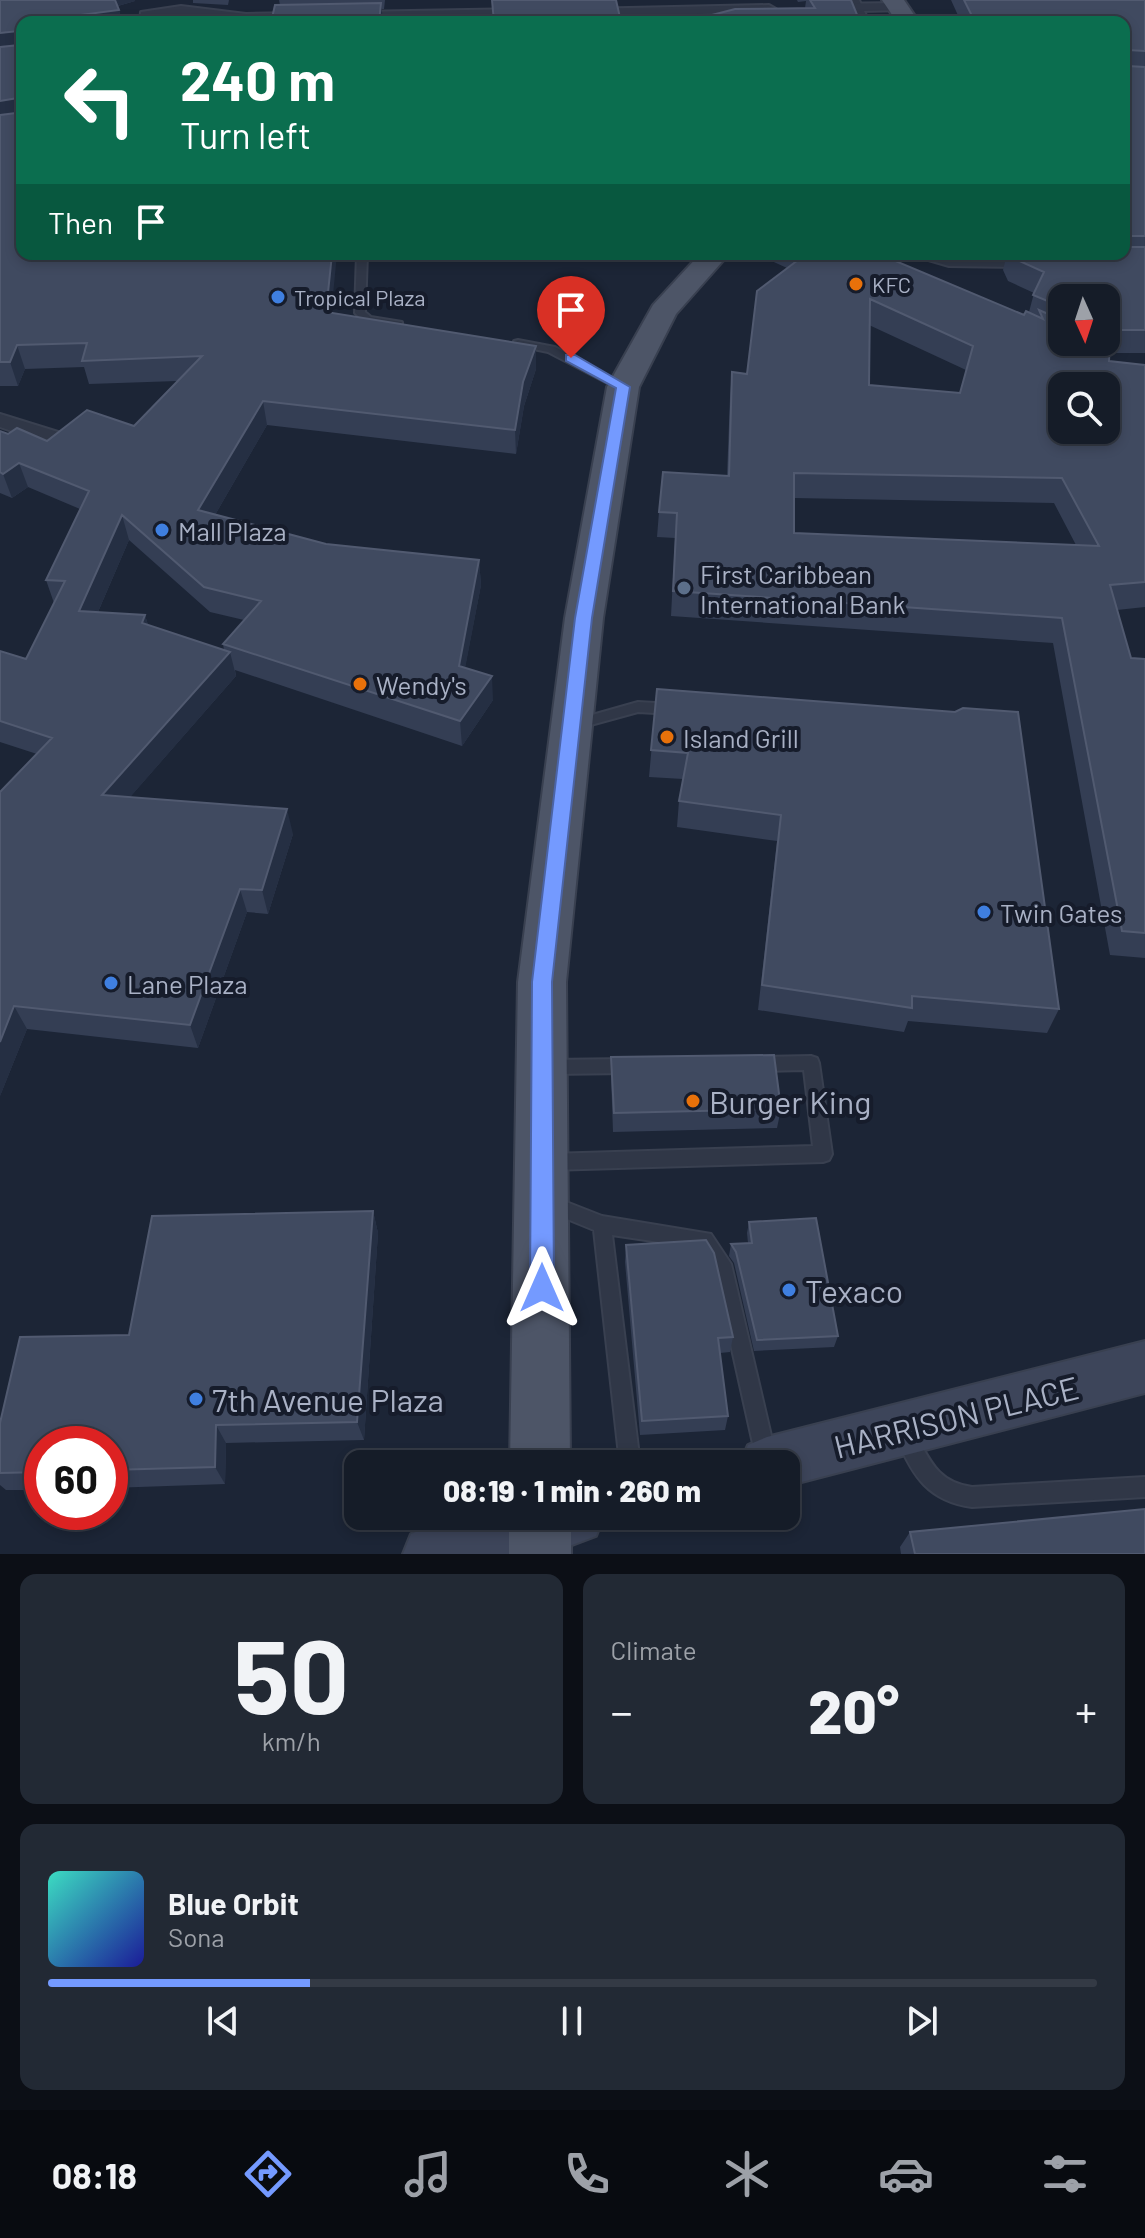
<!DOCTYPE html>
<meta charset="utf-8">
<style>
body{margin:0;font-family:Barlow,sans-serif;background:#222934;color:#f1f3f6;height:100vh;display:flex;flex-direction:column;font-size:30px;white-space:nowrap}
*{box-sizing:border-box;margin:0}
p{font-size:26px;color:#9da1a8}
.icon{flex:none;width:44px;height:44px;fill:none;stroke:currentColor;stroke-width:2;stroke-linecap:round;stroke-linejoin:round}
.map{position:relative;height:1554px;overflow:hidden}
.panel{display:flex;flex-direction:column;gap:20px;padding:20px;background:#0c0f16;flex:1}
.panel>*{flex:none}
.top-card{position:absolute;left:16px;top:16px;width:1114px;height:244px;border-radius:16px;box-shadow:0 4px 12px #0003,0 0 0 2px #343a45;background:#0b6e4f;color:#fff;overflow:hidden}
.needle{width:52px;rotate:177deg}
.fabs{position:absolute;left:1048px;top:284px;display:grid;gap:16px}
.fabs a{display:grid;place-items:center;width:72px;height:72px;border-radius:16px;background:#151c28;box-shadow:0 4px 12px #0003,0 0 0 2px #343a45;font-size:40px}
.speed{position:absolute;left:24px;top:1426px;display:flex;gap:16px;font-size:40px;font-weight:700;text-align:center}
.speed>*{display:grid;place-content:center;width:104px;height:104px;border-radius:50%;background:#151c28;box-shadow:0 4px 12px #0003,0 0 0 2px #343a45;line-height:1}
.speed .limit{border:12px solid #d22;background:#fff;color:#111}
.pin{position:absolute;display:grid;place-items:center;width:68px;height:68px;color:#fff;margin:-82px -34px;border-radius:50% 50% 50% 0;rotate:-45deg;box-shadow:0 0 8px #0007}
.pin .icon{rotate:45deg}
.me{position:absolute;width:88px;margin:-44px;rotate:0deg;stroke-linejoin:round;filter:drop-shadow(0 0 6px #0008)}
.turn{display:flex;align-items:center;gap:28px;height:168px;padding:0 32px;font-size:36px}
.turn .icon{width:104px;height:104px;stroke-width:2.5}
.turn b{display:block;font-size:56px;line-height:68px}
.then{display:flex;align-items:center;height:76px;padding:0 32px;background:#0003;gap:16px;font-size:30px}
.big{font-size:60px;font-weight:800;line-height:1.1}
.panel .widget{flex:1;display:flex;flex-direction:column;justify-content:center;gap:12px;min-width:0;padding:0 28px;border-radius:16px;background:#222934}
.panel .dial{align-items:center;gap:0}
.dial b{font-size:104px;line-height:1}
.song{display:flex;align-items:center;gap:24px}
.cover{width:96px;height:96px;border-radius:12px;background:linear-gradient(135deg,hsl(170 70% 55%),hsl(240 70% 35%))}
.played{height:8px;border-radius:4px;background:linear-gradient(90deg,#749aff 25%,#343a45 25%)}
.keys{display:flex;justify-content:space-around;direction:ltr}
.heat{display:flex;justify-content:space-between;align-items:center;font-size:44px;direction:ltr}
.panel .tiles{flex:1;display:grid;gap:20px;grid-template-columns:1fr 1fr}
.widget:last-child{grid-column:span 2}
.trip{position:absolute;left:344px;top:1450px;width:456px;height:80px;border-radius:16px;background:#151c28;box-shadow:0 4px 12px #0003,0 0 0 2px #343a45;font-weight:800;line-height:80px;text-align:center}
.tab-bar{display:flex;height:128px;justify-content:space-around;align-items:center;background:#080b10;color:#9da1a8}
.tab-bar .icon{width:56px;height:56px}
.tab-bar .on{color:#749aff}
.tab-bar b{font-size:36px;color:#f1f3f6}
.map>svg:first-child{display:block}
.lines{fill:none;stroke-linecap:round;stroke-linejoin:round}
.service-casing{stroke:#394050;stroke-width:4}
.minor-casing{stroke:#394050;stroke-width:4}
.secondary-casing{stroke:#394050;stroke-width:4}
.primary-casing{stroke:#394050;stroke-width:4}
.service{fill:#303747;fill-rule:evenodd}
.minor{fill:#303747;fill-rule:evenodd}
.secondary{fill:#3d455a;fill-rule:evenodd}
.primary{fill:#4d5567;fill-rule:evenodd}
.wall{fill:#343e54;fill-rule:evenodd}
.shaded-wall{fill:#252f43}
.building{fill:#404a60;stroke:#515a70;stroke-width:2;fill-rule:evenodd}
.route{fill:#749aff;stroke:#4b64a6;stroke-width:2}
.food-dot{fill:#e8710a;stroke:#161c2b;stroke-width:3}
.shop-dot{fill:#3f7fe0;stroke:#161c2b;stroke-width:3}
.service-dot{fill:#5c6f8a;stroke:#161c2b;stroke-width:3}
.labels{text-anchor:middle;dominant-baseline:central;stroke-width:8;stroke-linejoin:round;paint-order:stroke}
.far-poi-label{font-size:22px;fill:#a9b1c5;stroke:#161c2b;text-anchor:start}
.poi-label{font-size:26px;fill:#a9b1c5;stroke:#161c2b;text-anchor:start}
.near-poi-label{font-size:32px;fill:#a9b1c5;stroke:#161c2b;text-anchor:start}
.near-street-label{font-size:32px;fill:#a9b1c5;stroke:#161c2b}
</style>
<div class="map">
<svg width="1145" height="1554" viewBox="0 0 1145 1554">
<rect width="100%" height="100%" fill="#1c2536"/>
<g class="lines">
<g class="service-casing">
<path id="service" d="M 851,0 L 859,0 L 869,22 L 861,22 Z
M 663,9 L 667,11 L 670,22 L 662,22 L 659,11 Z
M 357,254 L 367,254 L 365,312 L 371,317 L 402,322 L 402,326 L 364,321 L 355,313 Z
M 908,254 L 924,254 L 949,260 L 1021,261 L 1026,264 L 1021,267 L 949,266 Z
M 518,340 L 555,347 L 628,387 L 627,389 L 619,389 L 548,352 L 514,345 L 514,341 Z
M 638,702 L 673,704 L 680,709 L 673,714 L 638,712 L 576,729 L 569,724 L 571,721 Z
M 811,1056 L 817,1058 L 819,1063 L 832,1154 L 829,1160 L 823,1162 L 549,1170 L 543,1168 L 540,1162 L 543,1156 L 549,1154 L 813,1146 L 804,1070 L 758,1071 L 752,1069 L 750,1064 L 752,1059 L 758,1057 Z
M 629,1059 L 635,1061 L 637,1066 L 635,1071 L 629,1073 L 550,1074 L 544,1072 L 542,1067 L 544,1062 L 550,1060 Z
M 551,1196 L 602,1216 L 711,1234 L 731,1264 L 776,1457 L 773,1464 L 759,1464 L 756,1457 L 714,1268 L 700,1248 L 612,1235 L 640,1464 L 620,1464 L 594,1230 L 545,1210 L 542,1204 L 545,1198 Z
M 907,1429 L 914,1432 C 930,1460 937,1482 972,1487 L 1145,1477 L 1145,1497 L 972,1507 C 929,1501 913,1477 897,1439 L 900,1432 Z"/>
</g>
<g class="minor-casing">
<path id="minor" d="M 901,3 L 906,4 L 906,10 L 819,12 L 812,8 L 819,4 Z
M 769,5 L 776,9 L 774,12 L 583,17 L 576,13 L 583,9 Z
M 181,6 L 246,14 L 529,9 L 536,13 L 529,17 L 245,22 L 195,14 L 157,16 L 154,17 L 154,22 L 140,22 L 141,12 Z
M 0,414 L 58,432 L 61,437 L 50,444 L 0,427 Z"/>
</g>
<g class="secondary-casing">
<path id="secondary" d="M 1145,1341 L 1145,1393 L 786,1486 L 786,1464 L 740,1464 L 748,1445 L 767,1437 Z
M 473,1516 L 604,1516 L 596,1536 L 548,1554 L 403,1554 L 411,1534 L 431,1526 Z"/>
</g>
<g class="primary-casing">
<path id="primary" d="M 882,0 L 904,0 L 919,22 L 897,22 Z
M 700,254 L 729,254 L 676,314 L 639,387 L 603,618 L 566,982 L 570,1464 L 510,1464 L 518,982 L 565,618 L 607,387 L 653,305 Z
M 509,1516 L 571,1516 L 571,1554 L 509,1554 Z"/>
</g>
<use href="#service" class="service"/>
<use href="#minor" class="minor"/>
<use href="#secondary" class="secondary"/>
<use href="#primary" class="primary"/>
</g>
<path class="wall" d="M 0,0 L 135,1 L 118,6 L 122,22 L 22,22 L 22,254 L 175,254 L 174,258 L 332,313 L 536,369 L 524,406 L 516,454 L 267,425 L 215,515 L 326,544 L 479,560 L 481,585 L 465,667 L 493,700 L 462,746 L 235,670 L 236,676 L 130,797 L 293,834 L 268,914 L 247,912 L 198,1048 L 27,1029 L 0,1096 L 37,754 L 0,742 L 0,651 L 26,659 L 54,603 L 46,580 L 80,509 L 28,487 L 12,498 L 0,493 L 0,431 L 8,434 L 47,441 L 134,426 L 177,381 L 89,384 L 84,367 L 25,369 L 18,386 L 0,386 ZM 129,540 L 210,612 L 244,620 L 223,644 L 224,650 L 148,625 L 145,615 L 98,612 Z
M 193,0 L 229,0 L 228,5 L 193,3 Z
M 279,0 L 385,0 L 384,9 L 381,9 L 280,5 Z
M 797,0 L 851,0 L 860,22 L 712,22 L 712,15 L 805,8 L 806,1 L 798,2 Z
M 951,0 L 1145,0 L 1145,353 L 1110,353 L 1109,361 L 1145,365 L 1145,607 L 1117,610 L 1131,658 L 1145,659 L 1145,958 L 1110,955 L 1053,643 L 671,616 L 675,538 L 657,537 L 659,512 L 727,476 L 730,397 L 732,372 L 747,374 L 787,268 L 765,258 L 766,254 L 879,254 L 1024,315 L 1029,312 L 1034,293 L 1008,281 L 1003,270 L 1006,258 L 1001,258 L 1002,254 L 1124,254 L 1124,22 L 961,22 ZM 1062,298 L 1106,298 L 1106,342 L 1062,342 ZM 869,325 L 966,370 L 960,393 L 869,385 ZM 794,498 L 1054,503 L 1076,545 L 794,533 Z
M 657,689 L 1059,1009 L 1047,1033 L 908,1021 L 904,1032 L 758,1010 L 777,841 L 677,827 L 679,801 L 683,779 L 649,777 Z
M 611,1057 L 781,1109 L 777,1128 L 613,1132 L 611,1076 Z
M 373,1211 L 378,1233 L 364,1440 L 226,1443 L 225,1484 L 110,1488 L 110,1444 L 42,1444 L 42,1490 L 6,1490 L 0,1485 L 0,1423 L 129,1335 Z
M 749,1222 L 838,1336 L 834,1347 L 754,1351 L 734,1263 L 729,1256 L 731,1244 L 748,1243 L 747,1233 Z
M 626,1245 L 733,1337 L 730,1352 L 720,1353 L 728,1416 L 725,1430 L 640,1435 L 625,1262 Z
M 910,1532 L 1145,1554 L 901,1554 L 900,1547 Z"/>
<path class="shaded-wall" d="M 112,0 L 135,0 L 135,1 L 114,7 Z
M 381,3 L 383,22 L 379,22 Z
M 119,10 L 122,22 L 35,22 L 35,21 Z
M 18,31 L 22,44 L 0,54 L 0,33 Z
M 18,98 L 22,113 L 0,123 L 0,101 Z
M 166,254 L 175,254 L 170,281 L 165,258 Z
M 332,254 L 337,254 L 329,336 L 326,312 Z
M 17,345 L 25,369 L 18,386 L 10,362 Z
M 536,346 L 536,369 L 524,406 L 516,454 L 515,430 L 523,382 Z
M 263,401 L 267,425 L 204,534 L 198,510 Z
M 19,463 L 28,487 L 12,498 L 3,474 Z
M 122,515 L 129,540 L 88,635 L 79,611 Z
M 479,560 L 481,585 L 461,690 L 459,666 Z
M 145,615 L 152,639 L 142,623 Z
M 230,652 L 236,676 L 111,819 L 102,795 Z
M 492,676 L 493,700 L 462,746 L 460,721 Z
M 287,809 L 293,834 L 268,914 L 262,890 Z
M 240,889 L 247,912 L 198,1048 L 190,1025 Z
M 14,1006 L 27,1029 L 0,1096 L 0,1042 Z
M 373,1211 L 378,1233 L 364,1440 L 357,1422 Z
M 216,1425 L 226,1443 L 225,1484 L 215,1467 Z"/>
<path class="building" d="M 0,0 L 115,0 L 119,10 L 35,21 L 38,22 L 22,22 L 22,254 L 166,254 L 165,258 L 223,257 L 223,254 L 332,254 L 326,312 L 536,346 L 523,382 L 515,430 L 263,401 L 198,510 L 326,544 L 479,560 L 459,666 L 492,676 L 460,721 L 223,644 L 261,601 L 204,587 L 122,515 L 79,611 L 145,615 L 142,623 L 230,652 L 102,795 L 287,809 L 262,890 L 240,889 L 190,1025 L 14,1006 L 0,1042 L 0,792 L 52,738 L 0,721 L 0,651 L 26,659 L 65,581 L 46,580 L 89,491 L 19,463 L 3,474 L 0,472 L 0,431 L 8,434 L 17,428 L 47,441 L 87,410 L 134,426 L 202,356 L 82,361 L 87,343 L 17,345 L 10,362 L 0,362 L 0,115 L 16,113 L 19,111 L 18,98 L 0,101 L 0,47 L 19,45 L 18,31 L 0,33 Z
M 492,0 L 616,0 L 621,22 L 494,22 Z
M 810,0 L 851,0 L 860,22 L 714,22 L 712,15 L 735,9 L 815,8 Z
M 964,0 L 1145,0 L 1145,51 L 1128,50 L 1128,66 L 1145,67 L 1145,236 L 1124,236 L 1124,22 L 975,22 Z
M 381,3 L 379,22 L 271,22 L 275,5 Z
M 1124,247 L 1145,247 L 1145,330 L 1118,330 L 1106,325 L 1106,298 L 1062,298 L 1062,307 L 1033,295 L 1044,272 L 1013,258 L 1011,254 L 1124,254 Z
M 806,254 L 879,254 L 1024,315 L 1026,311 L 1043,319 L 1039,310 L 1062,320 L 1062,342 L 1106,342 L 1106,338 L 1110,340 L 1109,361 L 1145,365 L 1145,582 L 1110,585 L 1131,658 L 1145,659 L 1145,933 L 1122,931 L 1062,618 L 673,591 L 677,513 L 659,512 L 663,472 L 729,476 L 732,372 L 747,374 L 757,291 ZM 870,299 L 973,346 L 960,393 L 869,385 ZM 1062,386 L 1106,386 L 1106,430 L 1062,430 ZM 794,473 L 1062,478 L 1099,546 L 794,533 Z
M 657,689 L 955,712 L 963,708 L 1018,712 L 1059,1009 L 912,996 L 912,1008 L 762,985 L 781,815 L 679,801 L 688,753 L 651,750 Z
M 774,1055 L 781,1109 L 614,1113 L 611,1057 Z
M 373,1211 L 357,1422 L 216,1425 L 215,1467 L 110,1470 L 110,1444 L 42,1444 L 42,1472 L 0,1473 L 0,1423 L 20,1337 L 129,1335 L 152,1216 Z
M 816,1218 L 838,1336 L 757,1340 L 736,1252 L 731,1244 L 752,1243 L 749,1222 Z
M 706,1240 L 714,1253 L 733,1337 L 718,1338 L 728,1416 L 642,1421 L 626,1245 Z
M 1145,1509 L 1145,1554 L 915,1554 L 910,1532 Z"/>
<path class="route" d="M 566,355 L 575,355 L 630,387 L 592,618 L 552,982 L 554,1288 L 550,1297 L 542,1300 L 533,1297 L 530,1288 L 532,982 L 575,618 L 616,388 L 566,361 Z"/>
<g class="food-dot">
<circle cx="856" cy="284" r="8"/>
<circle cx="360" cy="684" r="8"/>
<circle cx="667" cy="737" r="8"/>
<circle cx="693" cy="1101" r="8"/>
</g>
<g class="shop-dot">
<circle cx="278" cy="297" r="8"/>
<circle cx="162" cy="530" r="8"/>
<circle cx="984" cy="912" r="8"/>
<circle cx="111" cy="983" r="8"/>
<circle cx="789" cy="1290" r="8"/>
<circle cx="196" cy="1399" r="8"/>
</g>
<circle class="service-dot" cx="684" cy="588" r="8"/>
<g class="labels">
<g class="far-poi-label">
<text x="872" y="284">KFC</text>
<text x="294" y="297">Tropical Plaza</text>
</g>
<g class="poi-label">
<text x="178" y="530">Mall Plaza</text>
<text x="700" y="573">First Caribbean<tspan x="700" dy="30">International Bank</tspan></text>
<text x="376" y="684">Wendy's</text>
<text x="683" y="737">Island Grill</text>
<text x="1000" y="912">Twin Gates</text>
<text x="127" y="983">Lane Plaza</text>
</g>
<g class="near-poi-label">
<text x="709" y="1101">Burger King</text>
<text x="805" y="1290">Texaco</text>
<text x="212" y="1399">7th Avenue Plaza</text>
</g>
<g class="near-street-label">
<text transform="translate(956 1416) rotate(-14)">HARRISON PLACE</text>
</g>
</g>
</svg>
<div class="fabs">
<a><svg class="needle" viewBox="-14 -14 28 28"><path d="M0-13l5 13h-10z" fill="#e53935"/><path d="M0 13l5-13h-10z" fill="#9da1a8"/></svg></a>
<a><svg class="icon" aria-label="search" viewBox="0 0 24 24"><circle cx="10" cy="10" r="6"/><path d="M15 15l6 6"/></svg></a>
</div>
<div class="speed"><div class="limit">60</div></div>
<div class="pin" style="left:571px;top:358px;background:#d93025"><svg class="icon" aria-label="arrive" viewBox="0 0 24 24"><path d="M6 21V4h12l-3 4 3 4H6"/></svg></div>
<svg class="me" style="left:542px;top:1288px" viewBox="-20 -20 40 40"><path d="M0-17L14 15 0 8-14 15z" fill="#749aff" stroke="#fff" stroke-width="4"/></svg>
<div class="trip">08:19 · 1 min · 260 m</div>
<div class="top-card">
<div class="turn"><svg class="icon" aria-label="left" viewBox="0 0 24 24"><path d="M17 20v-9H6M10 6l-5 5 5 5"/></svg><div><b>240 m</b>Turn left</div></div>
<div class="then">Then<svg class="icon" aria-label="arrive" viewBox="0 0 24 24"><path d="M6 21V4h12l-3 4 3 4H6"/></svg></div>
</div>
</div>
<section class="panel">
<div class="tiles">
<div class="widget dial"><b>50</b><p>km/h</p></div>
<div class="widget"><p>Climate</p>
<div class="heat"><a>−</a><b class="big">20°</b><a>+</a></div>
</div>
<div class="widget">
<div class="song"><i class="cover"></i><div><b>Blue Orbit</b><p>Sona</p></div></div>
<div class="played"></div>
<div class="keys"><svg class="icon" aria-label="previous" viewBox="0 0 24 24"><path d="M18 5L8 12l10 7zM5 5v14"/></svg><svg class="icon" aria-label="pause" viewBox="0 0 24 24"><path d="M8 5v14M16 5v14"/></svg><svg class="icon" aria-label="next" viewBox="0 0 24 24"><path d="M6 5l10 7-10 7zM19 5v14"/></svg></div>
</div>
</div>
</section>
<nav class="tab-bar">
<b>08:18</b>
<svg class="icon on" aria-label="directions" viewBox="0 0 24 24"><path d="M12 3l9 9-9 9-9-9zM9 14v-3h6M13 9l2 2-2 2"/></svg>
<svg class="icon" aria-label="music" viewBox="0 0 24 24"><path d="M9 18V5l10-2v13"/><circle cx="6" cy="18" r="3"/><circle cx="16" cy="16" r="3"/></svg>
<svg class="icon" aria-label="phone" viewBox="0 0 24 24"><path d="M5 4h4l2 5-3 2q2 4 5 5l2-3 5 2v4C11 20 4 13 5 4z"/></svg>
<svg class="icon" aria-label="climate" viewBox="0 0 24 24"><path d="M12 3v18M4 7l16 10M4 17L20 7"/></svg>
<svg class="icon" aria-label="car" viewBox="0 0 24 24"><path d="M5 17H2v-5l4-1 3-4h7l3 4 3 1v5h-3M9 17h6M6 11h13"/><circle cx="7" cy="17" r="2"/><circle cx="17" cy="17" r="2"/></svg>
<svg class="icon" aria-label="filters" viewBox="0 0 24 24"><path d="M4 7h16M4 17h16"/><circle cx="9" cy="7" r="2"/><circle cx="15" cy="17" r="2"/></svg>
</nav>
